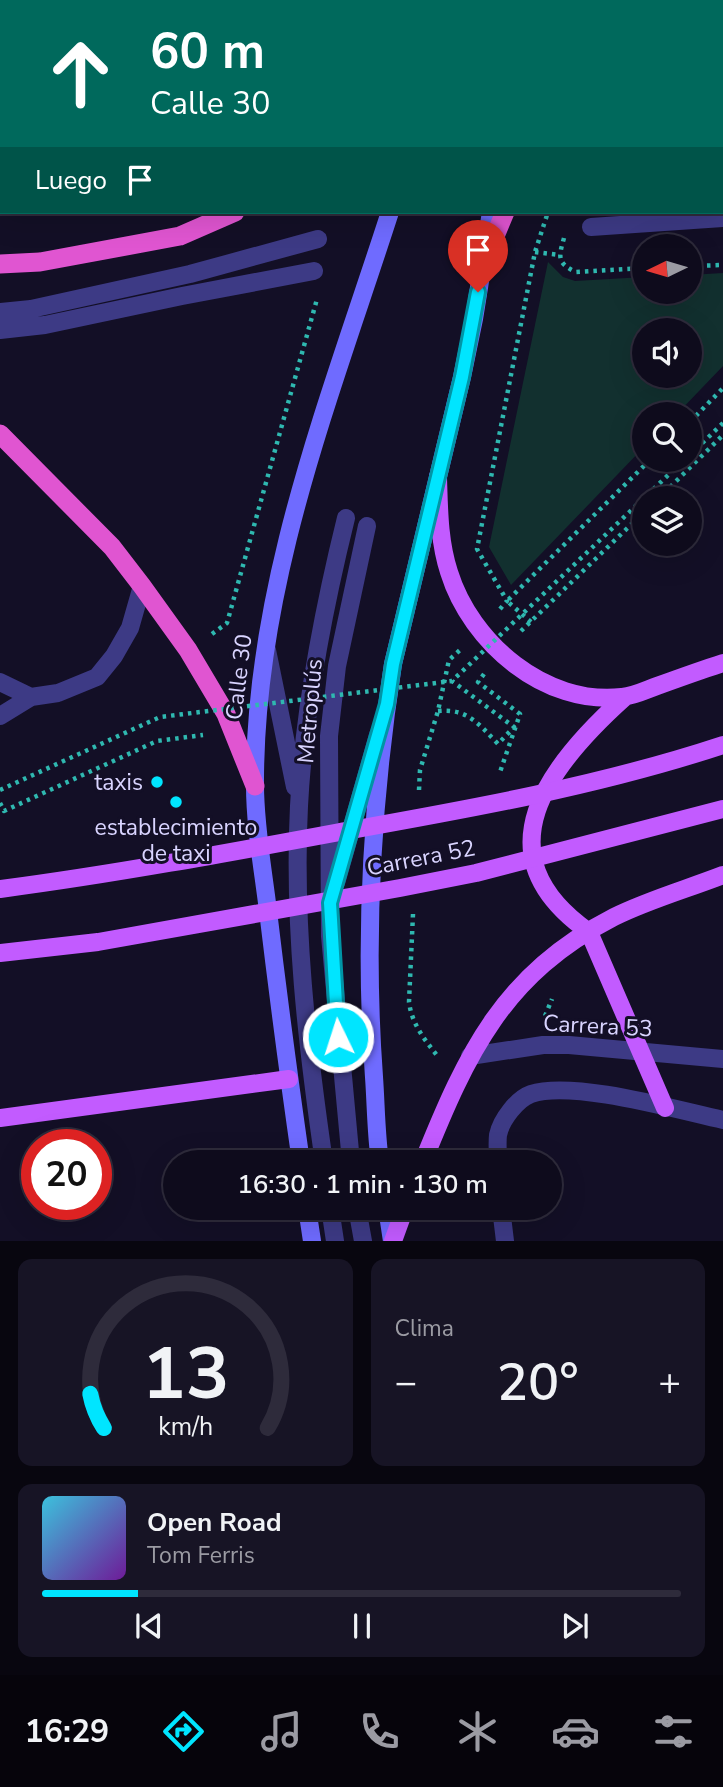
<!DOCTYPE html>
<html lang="es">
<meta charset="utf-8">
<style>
body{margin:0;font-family:"Nunito Sans",sans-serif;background:#171425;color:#f1f3f6;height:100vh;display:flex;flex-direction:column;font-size:26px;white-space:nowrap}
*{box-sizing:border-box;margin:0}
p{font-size:23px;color:#9b9ba3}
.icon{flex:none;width:38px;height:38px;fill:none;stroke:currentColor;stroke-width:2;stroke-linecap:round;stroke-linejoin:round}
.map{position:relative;height:1241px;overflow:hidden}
.drawer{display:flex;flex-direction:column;gap:18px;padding:18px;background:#08060f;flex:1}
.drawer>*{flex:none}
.guide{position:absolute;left:0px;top:0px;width:724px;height:214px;box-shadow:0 7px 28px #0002,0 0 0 2px #2e2b3b;background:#00695c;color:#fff;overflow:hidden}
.needle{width:46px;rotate:265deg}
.tools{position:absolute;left:632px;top:234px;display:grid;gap:14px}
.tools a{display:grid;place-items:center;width:70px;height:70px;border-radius:50%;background:#0e0b1c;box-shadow:0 7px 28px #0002,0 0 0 2px #2e2b3b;font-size:35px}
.speed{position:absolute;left:21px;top:1129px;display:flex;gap:14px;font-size:35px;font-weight:700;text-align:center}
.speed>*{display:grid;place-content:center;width:91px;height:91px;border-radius:50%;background:#0e0b1c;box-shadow:0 7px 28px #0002,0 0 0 2px #2e2b3b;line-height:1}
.speed .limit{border:10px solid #d22;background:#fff;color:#111}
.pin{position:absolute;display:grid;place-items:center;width:60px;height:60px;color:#fff;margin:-72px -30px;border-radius:50% 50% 50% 0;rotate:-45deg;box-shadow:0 0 7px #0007}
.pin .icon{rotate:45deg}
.me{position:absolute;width:77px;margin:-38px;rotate:356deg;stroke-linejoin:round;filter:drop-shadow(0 0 5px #0008)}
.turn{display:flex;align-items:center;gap:24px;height:147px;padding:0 35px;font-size:32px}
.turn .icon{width:91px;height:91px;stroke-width:2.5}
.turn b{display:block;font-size:49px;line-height:60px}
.then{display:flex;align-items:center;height:66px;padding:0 35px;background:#0003;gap:14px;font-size:26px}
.big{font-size:52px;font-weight:600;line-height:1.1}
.drawer .tile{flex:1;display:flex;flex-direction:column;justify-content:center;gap:10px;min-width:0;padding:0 24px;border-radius:14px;background:#171425}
.drawer .dial{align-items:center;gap:0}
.dial svg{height:182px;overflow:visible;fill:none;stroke:#2e2b3b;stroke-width:7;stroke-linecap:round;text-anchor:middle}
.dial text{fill:#f1f3f6;stroke:none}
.song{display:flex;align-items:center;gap:21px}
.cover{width:84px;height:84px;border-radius:10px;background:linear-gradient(135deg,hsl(190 70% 55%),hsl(280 70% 35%))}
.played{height:7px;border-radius:4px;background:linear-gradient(90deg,#00e5ff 15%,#2e2b3b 15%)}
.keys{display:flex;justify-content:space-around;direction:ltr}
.heat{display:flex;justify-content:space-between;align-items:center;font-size:38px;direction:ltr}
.drawer .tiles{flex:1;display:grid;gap:18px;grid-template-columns:1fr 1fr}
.tile:last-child{grid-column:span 2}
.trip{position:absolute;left:163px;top:1150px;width:399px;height:70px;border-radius:35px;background:#0e0b1c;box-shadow:0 7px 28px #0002,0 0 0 2px #2e2b3b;font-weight:600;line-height:70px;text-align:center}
.dock{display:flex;height:112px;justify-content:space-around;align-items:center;background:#06040b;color:#9b9ba3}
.dock .icon{width:49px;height:49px}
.dock .active{color:#00e5ff}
.dock b{font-size:32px;color:#f1f3f6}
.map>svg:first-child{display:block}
.green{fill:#12302f;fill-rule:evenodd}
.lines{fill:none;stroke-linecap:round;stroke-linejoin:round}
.path{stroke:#2fb8b0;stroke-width:4.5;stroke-dasharray:3.5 5;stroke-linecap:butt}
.service{stroke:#3d3a85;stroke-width:18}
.minor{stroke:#3d3a85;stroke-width:18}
.tertiary{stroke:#3d3a85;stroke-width:18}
.secondary{stroke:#6f6bff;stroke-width:18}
.primary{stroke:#c25bff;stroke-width:18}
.trunk{stroke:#e055d1;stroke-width:19}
.path-bridge{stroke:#2fb8b0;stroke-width:4.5;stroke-dasharray:3.5 5;stroke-linecap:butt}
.primary-bridge{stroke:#c25bff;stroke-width:18}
.route-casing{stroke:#0095a6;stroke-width:18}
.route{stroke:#00e5ff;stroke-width:12}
.poi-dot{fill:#00e5ff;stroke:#130f26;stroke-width:2.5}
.labels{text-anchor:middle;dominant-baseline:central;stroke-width:6;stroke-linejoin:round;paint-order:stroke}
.street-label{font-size:23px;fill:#d9d4ff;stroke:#130f26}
.poi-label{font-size:23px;fill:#d9d4ff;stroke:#130f26;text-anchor:end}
</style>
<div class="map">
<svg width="723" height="1241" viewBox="0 0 723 1241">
<rect width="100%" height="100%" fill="#130f26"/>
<path class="green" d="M 548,262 L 563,277 L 575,281 L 644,277 L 644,292 L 690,292 L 690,275 L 723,273 L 723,366 L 676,415 L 644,415 L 644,447 L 511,585 L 489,547 ZM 644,331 L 690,331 L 690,376 L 644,376 Z"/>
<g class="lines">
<path class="path" d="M 406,2 L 407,0
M 564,238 C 559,256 556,263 576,272 L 644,268
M 535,252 L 560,255
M 690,266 L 723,265
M 690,422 L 723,388
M 690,455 L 723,423
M 658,499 L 723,435
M 500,609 L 507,601 L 477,549 L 535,252 L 548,212
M 531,622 L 507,601 L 650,460
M 521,631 L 644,512
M 212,634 L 227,623 L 317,299
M 484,674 L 478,682 L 520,714 L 500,772
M 438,711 C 467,708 479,724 498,744 L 514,727 L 452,681
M 419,790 L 420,770 L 438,711 L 449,660 L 460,650
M 0,803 L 4,811 L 157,741 L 203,735
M 413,914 L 409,1002 C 412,1025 425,1040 439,1058
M 545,1016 L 552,999"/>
<path class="service" d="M 591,227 L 723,218
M 0,312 L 31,309 L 190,274 L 318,239
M 0,330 L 45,325 L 182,296 L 314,271
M 267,650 L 295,787
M 336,883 L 378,735
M 324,1162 C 307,1045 293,925 299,806 C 304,709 323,611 346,518
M 351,1162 L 330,936 L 329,736 L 337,666 L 367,526
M 330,1208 L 335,1241
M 357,1208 L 363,1241"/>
<path class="minor" d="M 498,1162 C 498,1153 497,1143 498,1135 C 501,1120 517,1099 531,1094 C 573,1080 677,1110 723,1120
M 501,1208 L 505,1241"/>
<path class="tertiary" d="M 0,682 L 31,697
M 0,716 L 31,697 L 58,693 L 97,677 L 114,656 L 130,628 L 142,586
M 470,1056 L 543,1045 L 569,1045 L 723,1059"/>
<path class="secondary" d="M 454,2 L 454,0
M 525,2 L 525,0
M 301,1162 C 289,1078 278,995 268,911 C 263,869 255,827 255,785 C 254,586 330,398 390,212
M 380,1162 C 376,1134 376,1105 374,1077 C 364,940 372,799 393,664 L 462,377 L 474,319 L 491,212
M 307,1208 L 312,1241
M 387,1208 L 392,1241"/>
<path class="primary" d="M 438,477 C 439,510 439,541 449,572 C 471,643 545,706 622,697 C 634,696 646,690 657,686 C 679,678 701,670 723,663
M 625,697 C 549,765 478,854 589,932 L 665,1108
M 0,1118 L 289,1079
M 423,1162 C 467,1053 503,974 614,917 C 648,900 687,889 723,875
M 393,1241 L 405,1208"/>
<path class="trunk" d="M 652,2 L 654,0
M 0,264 L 40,262 L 180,236 L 235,212
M 483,265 L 505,212
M 0,434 L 112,547 L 142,586 L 188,650 L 226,714 L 255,786"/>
<path class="path-bridge" d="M 0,790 L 160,717 L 452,681 L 684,460"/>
<path class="primary-bridge" d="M 0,889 C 114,874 227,853 340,832 C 469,809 599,786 723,745
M 0,953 L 98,942 L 400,888 L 476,873 L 723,809"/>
</g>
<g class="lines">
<g class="route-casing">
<path id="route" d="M 338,1037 L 330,903 L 387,704 L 393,664 L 462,377 L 478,292"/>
</g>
<use href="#route" class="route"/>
</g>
<g class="poi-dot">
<circle cx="157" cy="782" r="7"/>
<circle cx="176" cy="802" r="7"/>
</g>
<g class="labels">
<g class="street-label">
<text transform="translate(239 677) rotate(-83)">Calle 30</text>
<text transform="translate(310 711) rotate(-85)">Metroplús</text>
<text transform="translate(421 858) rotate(-11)">Carrera 52</text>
<text transform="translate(598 1026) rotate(3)">Carrera 53</text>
</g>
<g class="poi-label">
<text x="143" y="782">taxis</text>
<text x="176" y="827" text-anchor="middle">establecimiento<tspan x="176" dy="26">de taxi</tspan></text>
</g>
</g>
</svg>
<div class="tools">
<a><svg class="needle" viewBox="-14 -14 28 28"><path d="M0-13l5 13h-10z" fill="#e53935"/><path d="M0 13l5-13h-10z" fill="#9b9ba3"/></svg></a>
<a><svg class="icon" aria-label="sound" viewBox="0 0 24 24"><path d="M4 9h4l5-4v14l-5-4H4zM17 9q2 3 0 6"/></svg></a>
<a><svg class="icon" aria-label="search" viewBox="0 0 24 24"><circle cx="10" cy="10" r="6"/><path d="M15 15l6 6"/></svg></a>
<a><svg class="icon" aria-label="layers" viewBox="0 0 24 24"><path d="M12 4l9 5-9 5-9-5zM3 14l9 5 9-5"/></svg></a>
</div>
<div class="speed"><div class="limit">20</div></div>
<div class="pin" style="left:478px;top:292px;background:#d93025"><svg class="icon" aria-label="arrive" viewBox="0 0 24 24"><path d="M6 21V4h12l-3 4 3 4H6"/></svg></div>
<svg class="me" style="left:338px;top:1037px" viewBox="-20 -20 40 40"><circle r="17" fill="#00e5ff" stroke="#fff" stroke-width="3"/><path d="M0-11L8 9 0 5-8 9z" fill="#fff"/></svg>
<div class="trip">16:30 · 1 min · 130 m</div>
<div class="guide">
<div class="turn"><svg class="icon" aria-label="ahead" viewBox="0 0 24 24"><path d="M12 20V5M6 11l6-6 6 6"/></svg><div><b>60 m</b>Calle 30</div></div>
<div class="then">Luego<svg class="icon" aria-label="arrive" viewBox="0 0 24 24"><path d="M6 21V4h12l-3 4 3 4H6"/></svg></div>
</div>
</div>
<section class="drawer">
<div class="tiles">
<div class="tile dial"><svg viewBox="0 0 100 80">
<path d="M14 69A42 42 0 1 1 86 69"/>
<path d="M14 69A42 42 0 0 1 8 54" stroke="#00e5ff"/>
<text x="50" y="56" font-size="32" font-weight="700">13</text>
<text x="50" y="72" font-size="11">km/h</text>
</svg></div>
<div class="tile"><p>Clima</p>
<div class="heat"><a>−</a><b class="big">20°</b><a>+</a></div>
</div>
<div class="tile">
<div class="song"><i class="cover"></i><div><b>Open Road</b><p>Tom Ferris</p></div></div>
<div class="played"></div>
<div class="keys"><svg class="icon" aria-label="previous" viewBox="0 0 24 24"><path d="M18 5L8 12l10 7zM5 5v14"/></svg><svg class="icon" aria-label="pause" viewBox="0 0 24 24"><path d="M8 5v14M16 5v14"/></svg><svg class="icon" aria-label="next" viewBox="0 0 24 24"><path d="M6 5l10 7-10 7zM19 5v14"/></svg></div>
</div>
</div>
</section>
<nav class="dock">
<b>16:29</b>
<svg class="icon active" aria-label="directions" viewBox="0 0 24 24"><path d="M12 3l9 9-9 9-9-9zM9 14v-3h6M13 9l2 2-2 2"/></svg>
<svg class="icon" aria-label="music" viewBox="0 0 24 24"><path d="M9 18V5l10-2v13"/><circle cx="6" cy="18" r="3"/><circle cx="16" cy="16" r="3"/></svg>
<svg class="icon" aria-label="phone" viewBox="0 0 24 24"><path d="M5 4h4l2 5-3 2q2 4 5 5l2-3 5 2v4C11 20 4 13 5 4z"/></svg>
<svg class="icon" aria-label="climate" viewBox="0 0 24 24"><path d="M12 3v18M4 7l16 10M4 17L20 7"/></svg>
<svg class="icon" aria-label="car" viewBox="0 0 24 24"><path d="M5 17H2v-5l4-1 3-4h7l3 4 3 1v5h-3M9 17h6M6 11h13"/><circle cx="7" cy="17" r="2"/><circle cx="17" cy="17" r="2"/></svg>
<svg class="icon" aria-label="filters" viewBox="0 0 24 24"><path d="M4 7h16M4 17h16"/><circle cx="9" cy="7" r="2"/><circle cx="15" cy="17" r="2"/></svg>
</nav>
